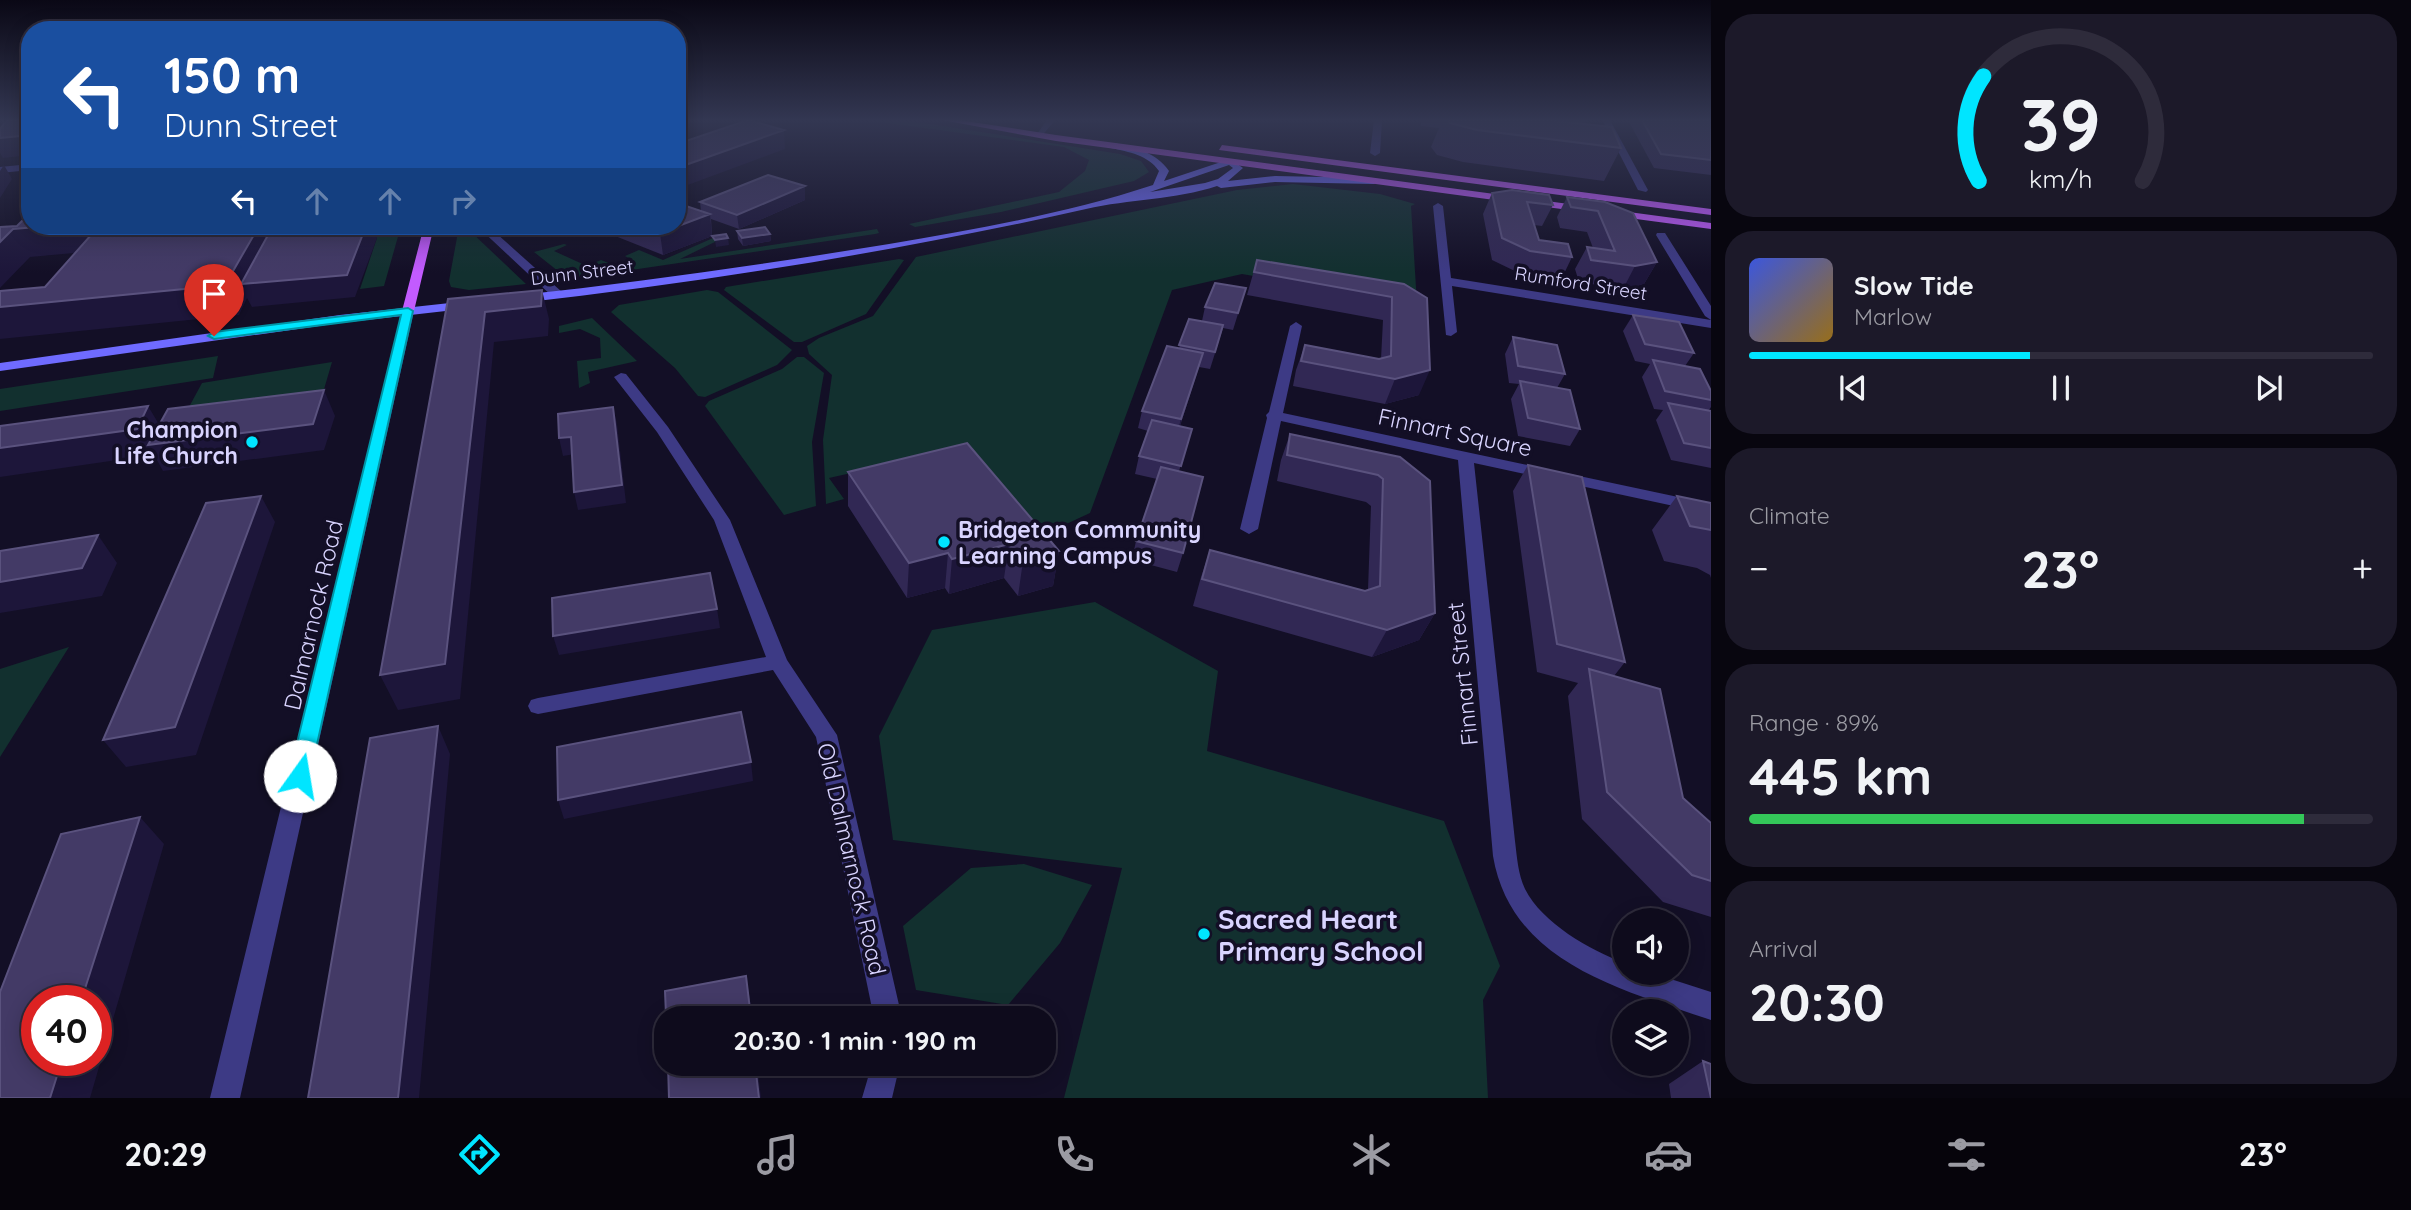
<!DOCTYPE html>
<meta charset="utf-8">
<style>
body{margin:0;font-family:Quicksand,sans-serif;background:#1c1929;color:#f1f3f6;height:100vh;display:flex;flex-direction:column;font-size:26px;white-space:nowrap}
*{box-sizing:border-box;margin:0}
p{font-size:23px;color:#9b9ba3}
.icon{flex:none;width:38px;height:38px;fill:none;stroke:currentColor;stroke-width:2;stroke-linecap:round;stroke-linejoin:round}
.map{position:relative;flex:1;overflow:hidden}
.panel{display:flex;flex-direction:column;gap:14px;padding:14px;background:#08060f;width:700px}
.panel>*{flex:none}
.top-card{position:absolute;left:21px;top:21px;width:665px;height:214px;border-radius:28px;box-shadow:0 4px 18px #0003,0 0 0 2px #2e2b3b;background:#1a4fa0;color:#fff;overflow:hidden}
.tools{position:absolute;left:1612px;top:908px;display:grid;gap:14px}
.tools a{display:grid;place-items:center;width:77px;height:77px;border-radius:50%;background:#0e0b1c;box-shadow:0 4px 18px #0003,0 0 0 2px #2e2b3b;font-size:35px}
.speed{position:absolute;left:21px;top:985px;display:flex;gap:14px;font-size:35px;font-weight:700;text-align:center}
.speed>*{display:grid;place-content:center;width:91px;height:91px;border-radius:50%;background:#0e0b1c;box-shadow:0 4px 18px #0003,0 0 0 2px #2e2b3b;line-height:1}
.speed .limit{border:10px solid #d22;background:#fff;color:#111}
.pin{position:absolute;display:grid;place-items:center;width:60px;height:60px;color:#fff;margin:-72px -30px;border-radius:50% 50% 50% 0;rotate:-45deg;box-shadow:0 0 7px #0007}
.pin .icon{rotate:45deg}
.me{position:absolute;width:77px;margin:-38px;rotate:13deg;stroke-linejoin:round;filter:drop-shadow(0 0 5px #0008)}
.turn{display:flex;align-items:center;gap:24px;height:147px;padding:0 28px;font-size:32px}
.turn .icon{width:91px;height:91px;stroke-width:2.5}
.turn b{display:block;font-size:49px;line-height:60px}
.lanes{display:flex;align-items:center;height:66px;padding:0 28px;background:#0003;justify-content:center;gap:35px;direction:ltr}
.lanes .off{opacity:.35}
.big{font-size:52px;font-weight:700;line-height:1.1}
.panel .tile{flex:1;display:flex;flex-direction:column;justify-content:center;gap:10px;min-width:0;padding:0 24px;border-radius:28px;background:#1c1929}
.panel .dial{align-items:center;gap:0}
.dial svg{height:182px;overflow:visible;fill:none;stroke:#2e2b3b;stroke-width:7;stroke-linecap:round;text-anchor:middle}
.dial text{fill:#f1f3f6;stroke:none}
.song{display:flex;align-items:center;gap:21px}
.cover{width:84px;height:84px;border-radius:10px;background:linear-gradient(135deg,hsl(230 70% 55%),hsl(40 70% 35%))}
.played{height:7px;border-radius:4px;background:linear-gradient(90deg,#00e5ff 45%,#2e2b3b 45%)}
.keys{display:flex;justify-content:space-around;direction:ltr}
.heat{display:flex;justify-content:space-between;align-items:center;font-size:38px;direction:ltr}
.charge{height:10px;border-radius:5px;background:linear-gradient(90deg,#34c759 89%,#2e2b3b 0)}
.trip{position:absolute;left:654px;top:1006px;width:402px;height:70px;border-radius:28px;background:#0e0b1c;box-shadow:0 4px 18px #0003,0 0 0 2px #2e2b3b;font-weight:700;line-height:70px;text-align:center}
.menu{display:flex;height:112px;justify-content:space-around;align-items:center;background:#06040b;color:#9b9ba3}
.menu .icon{width:49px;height:49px}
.menu .current{color:#00e5ff}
.menu b{font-size:32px;color:#f1f3f6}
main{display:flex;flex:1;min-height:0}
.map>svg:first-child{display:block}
.green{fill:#12302f}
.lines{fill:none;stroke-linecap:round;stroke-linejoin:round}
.minor{fill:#3d3a85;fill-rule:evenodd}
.tertiary{fill:#3d3a85;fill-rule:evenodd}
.secondary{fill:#6f6bff;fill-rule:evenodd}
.primary{fill:#c25bff;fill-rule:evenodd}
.wall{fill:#312854}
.shaded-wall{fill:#1d163a}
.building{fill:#433a66;stroke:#5a527e;stroke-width:2}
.route{fill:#00e5ff;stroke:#0095a6;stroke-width:2}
.poi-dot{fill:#00e5ff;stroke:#130f26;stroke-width:2.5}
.labels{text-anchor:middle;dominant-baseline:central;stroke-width:7;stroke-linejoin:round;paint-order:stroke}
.far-street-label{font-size:19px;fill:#d9d4ff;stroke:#130f26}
.poi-label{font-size:23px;font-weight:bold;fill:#d9d4ff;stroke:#130f26;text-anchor:end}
.street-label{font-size:23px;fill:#d9d4ff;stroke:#130f26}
.near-poi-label{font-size:28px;font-weight:bold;fill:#d9d4ff;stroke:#130f26;text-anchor:start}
</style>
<main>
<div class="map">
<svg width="1711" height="1098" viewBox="0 0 1711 1098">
<rect width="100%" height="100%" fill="#130f26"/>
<path class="green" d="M 865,120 L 905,120 L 1120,154 L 1141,161 L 1149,172 L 1134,181 L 1001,212 L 915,227 L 909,224 L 1059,192 L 1085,171 L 1089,160 L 1064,147 Z
M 1293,184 L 1380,194 L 1415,204 L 1411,206 L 1417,304 L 1242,274 L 1172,290 L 1090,513 L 1034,539 L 935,454 L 829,478 L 844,499 L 826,504 L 823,440 L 832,375 L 809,354 L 807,346 L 819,338 L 873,316 L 916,257 L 1237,190 Z
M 372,226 L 401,226 L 384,286 L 360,289 L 377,238 Z
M 877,229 L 879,233 L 875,234 L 584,277 L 563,275 L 534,252 L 564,244 L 567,245 L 554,251 L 587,266 L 601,260 L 616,266 L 632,260 L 625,256 L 639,250 L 663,260 L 720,235 L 725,237 L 680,259 Z
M 469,230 L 526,284 L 469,290 L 451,287 L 449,281 L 458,232 Z
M 899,259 L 904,260 L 866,314 L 802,342 L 794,342 L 724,290 L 726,287 Z
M 707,290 L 718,292 L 792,350 L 777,365 L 705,397 L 698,396 L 675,368 L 611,312 L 619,305 Z
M 592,318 L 637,361 L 588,372 L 590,383 L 579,388 L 577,361 L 601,358 L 600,338 L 580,329 L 559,333 L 559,326 Z
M 218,356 L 213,378 L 0,411 L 0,389 Z
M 797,357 L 804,357 L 824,373 L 812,442 L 816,506 L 784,515 L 705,406 L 709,401 L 782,369 Z
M 332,362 L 317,413 L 176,431 L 202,383 Z
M 1095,602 L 1218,671 L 1207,751 L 1444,821 L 1500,966 L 1483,1000 L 1488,1098 L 1064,1098 L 1122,868 L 893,840 L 879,736 L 932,630 Z
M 69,647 L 0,757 L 0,669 Z
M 1024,864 L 1092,885 L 1060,943 L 1008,1005 L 916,990 L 903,926 L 971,868 Z"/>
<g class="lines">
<path class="minor" d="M 1047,120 L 1055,120 L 1041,137 L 1035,137 Z
M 1374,120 L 1382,120 L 1380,153 L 1375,156 L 1370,153 Z
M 1602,120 L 1610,120 L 1648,190 L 1646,192 L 1638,190 Z
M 30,164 L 30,170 L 0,173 L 0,167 Z
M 1438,203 L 1443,206 L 1451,278 L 1711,320 L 1711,328 L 1452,286 L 1457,332 L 1451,336 L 1446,335 L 1433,206 Z
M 1657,233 L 1665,233 L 1711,306 L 1711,320 L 1705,316 L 1656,235 Z
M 1296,322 L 1302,326 L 1283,413 L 1711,504 L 1711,514 L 1474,463 L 1515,841 C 1517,857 1518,874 1525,889 C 1543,924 1589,949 1624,963 L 1624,973 L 1652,973 L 1711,992 L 1711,1020 C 1622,990 1511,963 1493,856 L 1458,460 L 1281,421 L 1258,529 L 1249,534 L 1240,529 L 1267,418 L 1266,415 L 1269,412 L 1290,326 Z
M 621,373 L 626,374 L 668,427 L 730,520 L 787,660 L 837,735 L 902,1018 L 874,1018 L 816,737 L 773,670 L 538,714 L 531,712 L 528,706 L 531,700 L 538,698 L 766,657 L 714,520 L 657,432 L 614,377 Z
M 872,1064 L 900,1064 L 892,1098 L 862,1098 Z"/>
<path class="tertiary" d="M 477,226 L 488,226 L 562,292 L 562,298 L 554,298 Z
M 408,307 L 414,311 L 240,1098 L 210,1098 L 402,311 Z"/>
<path class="secondary" d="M 1114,143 C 1135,148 1156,152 1169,171 L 1164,181 L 1230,159 L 1243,168 L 1228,181 L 1275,176 L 1374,178 L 1379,181 L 1374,184 L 1275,182 L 1221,188 L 1217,186 C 1175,200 1129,199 1086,209 C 899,251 711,281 520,303 L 514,299 L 520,295 C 643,282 766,264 889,244 C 977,229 1068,213 1153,185 L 1159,171 C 1148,155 1129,152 1111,148 ZM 1229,165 L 1233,168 L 1218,179 L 1205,183 L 1150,192 Z
M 468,301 L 474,305 L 472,308 L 340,323 L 0,371 L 0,363 L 340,315 Z"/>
<path class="primary" d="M 942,120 L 959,120 L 1056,135 L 1711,223 L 1711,229 L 1056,141 Z
M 1222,145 L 1711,209 L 1711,215 L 1219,150 Z
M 424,226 L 434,226 L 414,311 L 408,315 L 402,311 Z"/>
</g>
<path class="wall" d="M 1421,120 L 1546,120 L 1621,148 L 1604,181 L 1463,162 L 1437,155 L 1431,147 L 1439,128 L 1421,126 Z
M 1546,120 L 1586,120 L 1584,124 Z
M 1628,120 L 1711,120 L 1711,175 L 1654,168 Z
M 1492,193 L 1553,205 L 1542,226 L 1534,225 L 1539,240 L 1572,257 L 1561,280 L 1519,273 L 1492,260 L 1483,214 Z
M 1567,197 L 1605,202 L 1657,262 L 1644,284 L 1623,289 L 1579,282 L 1575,269 L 1587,247 L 1593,248 L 1587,232 L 1560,228 L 1557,217 Z
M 805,200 L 739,229 L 711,219 L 712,236 L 663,255 L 590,226 L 677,226 L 701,211 L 700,202 Z
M 737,231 L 770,234 L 771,241 L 743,246 L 738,239 Z
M 1257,260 L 1404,284 L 1419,395 L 1385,404 L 1293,386 L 1296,370 L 1305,345 L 1381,359 L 1383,320 L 1247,295 Z
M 1246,288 L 1233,330 L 1223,328 L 1210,369 L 1199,367 L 1180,426 L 1192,429 L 1179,471 L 1183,553 L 1177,572 L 1132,560 L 1136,541 L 1157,479 L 1135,474 L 1139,456 L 1148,431 L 1138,428 L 1142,411 L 1179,348 L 1189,319 L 1202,321 L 1205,307 Z
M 1633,315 L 1694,353 L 1685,366 L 1711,391 L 1711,407 L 1709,410 L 1711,411 L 1711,468 L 1671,460 L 1656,420 L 1663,410 L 1654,409 L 1642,377 L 1650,364 L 1635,361 L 1623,331 Z
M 1513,337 L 1565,374 L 1557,388 L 1580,429 L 1570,446 L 1518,436 L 1511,399 L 1519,384 L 1509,383 L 1505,354 Z
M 1290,434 L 1400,457 L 1435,613 L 1419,640 L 1372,657 L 1193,606 L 1201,577 L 1210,550 L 1365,591 L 1368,590 L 1371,506 L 1366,502 L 1277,481 L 1281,460 Z
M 1528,465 L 1625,662 L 1614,676 L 1683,798 L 1711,823 L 1711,917 L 1663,902 L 1582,819 L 1568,696 L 1578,683 L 1537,672 L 1513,491 Z
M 848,472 L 1059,551 L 1053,586 L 1018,596 L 1004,578 L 949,594 L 945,588 L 907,598 L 848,506 Z
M 1677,496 L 1711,503 L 1711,578 L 1710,575 L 1697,568 L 1664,561 L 1652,530 Z
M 1703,1061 L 1711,1098 L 1671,1098 L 1669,1084 Z"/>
<path class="shaded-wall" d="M 784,130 L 785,149 L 677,189 L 677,168 Z
M 30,135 L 30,155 L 3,158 L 0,153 L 0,138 Z
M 4,165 L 12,179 L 0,198 L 0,171 Z
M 805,186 L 805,200 L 739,229 L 737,215 Z
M 710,214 L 712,236 L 663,255 L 660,233 Z
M 49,226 L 105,226 L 117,249 L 30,257 L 0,288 L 0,233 L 13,229 Z
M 259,226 L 373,226 L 377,238 L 355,297 L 252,307 L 247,298 L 239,315 L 0,339 L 0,307 Z
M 770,234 L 771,241 L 743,246 L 742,238 Z
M 728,238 L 729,245 L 716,247 L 715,240 Z
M 1657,262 L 1644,284 L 1623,289 L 1635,266 Z
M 542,290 L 549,319 L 548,336 L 494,342 L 460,699 L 398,710 L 380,675 L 485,312 Z
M 1203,353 L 1198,370 L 1176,437 L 1181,419 Z
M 1430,370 L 1419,395 L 1385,404 L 1395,379 Z
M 324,390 L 335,416 L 324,450 L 163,471 L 153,453 L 152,455 L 0,477 L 0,448 L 148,406 L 163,431 Z
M 613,407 L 617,424 L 626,503 L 578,510 L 574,492 Z
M 571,437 L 575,454 L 563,456 L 559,438 Z
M 261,496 L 275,522 L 196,755 L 126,767 L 103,740 Z
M 98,535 L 117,563 L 102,596 L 0,613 L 0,582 Z
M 1009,544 L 1004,578 L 949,594 L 952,559 Z
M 1059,551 L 1053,586 L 1018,596 L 1023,561 Z
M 948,553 L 945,588 L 907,598 L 909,563 Z
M 717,609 L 720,628 L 559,655 L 553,636 Z
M 1435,613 L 1419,640 L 1372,657 L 1387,630 Z
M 438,726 L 450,754 L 419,1098 L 398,1098 Z
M 751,762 L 753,781 L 564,819 L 558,800 Z
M 140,817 L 164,844 L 90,1098 L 50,1098 L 62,1060 L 96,1060 L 96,1001 L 81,1001 Z
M 746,976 L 750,1000 L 752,1018 L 751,1018 Z
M 755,1064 L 757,1064 L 761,1098 L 759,1098 Z"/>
<path class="building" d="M 7,120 L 30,120 L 30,135 L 0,138 L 0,129 Z
M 748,120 L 784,130 L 677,168 L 677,144 Z
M 1447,120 L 1546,120 L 1612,127 L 1621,148 L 1477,130 L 1450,123 Z
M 1642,120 L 1711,120 L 1711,160 L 1661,154 Z
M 768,175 L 805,186 L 737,215 L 700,202 Z
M 1512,190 L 1549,195 L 1553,205 L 1527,202 L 1539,240 L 1568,244 L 1572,257 L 1530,251 L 1502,238 L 1492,193 Z
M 1567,197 L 1605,202 L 1633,213 L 1657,262 L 1635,266 L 1591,260 L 1587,247 L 1615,251 L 1598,211 L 1571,207 Z
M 677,203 L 710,214 L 660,233 L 641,226 L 677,226 Z
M 30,213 L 30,226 L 49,226 L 13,229 L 0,242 L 0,227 L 17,226 Z
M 99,226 L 259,226 L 225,285 L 0,307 L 0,291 L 45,287 Z
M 273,226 L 366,226 L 347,275 L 241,284 Z
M 765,227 L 770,234 L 742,238 L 737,231 Z
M 726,234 L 728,238 L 715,240 L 712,236 Z
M 1257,260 L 1404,284 L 1427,298 L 1430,370 L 1395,379 L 1301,361 L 1305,345 L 1379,359 L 1391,356 L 1392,297 L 1254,272 Z
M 1215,283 L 1246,288 L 1238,313 L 1205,307 Z
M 542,290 L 541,306 L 485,312 L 445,664 L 380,675 L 448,299 Z
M 1633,315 L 1679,322 L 1694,353 L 1645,344 Z
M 1189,319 L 1223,325 L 1215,352 L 1179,345 Z
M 1513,337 L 1557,345 L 1565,374 L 1518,366 Z
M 1167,346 L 1203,353 L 1181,419 L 1142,411 Z
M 1653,360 L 1700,369 L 1711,391 L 1711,400 L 1665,391 Z
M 1520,381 L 1570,390 L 1580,429 L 1528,418 Z
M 324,390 L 313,424 L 148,445 L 168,409 Z
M 1668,403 L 1711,411 L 1711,448 L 1684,443 Z
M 148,406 L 137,429 L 0,448 L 0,426 Z
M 613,407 L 622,485 L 574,492 L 571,437 L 559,438 L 558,414 Z
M 1152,420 L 1192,429 L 1181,466 L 1139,456 Z
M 1290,434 L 1400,457 L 1430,481 L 1435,613 L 1387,630 L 1202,579 L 1210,550 L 1365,591 L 1380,586 L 1383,479 L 1378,475 L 1287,455 Z
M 967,443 L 1059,551 L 1023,561 L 1009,544 L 952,559 L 948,553 L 909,563 L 848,472 Z
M 1528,465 L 1582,477 L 1625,662 L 1557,644 Z
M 1161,467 L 1203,477 L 1183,553 L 1136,541 Z
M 261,496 L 175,727 L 103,740 L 206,503 Z
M 1677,496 L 1711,503 L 1711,530 L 1690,526 Z
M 98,535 L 82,568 L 0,582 L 0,551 Z
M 710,573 L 717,609 L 553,636 L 552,598 Z
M 1589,669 L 1660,689 L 1683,798 L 1711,823 L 1711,881 L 1692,875 L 1607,792 Z
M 741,712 L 751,762 L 558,800 L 557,747 Z
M 438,726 L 398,1098 L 308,1098 L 370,738 Z
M 140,817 L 81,1001 L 37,1001 L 37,1060 L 62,1060 L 50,1098 L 0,1098 L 0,992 L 61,834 Z
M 746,976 L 751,1018 L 667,1018 L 667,1039 L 665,991 Z
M 1703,1061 L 1711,1064 L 1711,1098 Z
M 668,1064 L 755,1064 L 759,1098 L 669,1098 Z"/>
<linearGradient id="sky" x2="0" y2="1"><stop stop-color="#0a0815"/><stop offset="0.44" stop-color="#333752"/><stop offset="1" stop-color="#333752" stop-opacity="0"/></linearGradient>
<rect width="1711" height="273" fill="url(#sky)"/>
<path class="route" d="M 408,308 L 413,311 L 310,776 L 307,782 L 300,784 L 292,782 L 289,776 L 401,315 L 214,339 L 208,336 L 214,332 Z"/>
<g class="poi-dot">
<circle cx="252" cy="442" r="7"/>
<circle cx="944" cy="542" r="7"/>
<circle cx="1204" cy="934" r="7"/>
</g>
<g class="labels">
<g class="far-street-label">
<text transform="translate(582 272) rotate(-7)">Dunn Street</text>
<text transform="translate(1581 283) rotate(9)">Rumford Street</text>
</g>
<g class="poi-label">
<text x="238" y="429">Champion<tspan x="238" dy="26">Life Church</tspan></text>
<text x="958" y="529" text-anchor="start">Bridgeton Community<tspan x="958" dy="26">Learning Campus</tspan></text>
</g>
<g class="street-label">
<text transform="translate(1455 432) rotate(12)">Finnart Square</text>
<text transform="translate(313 615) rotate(-77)">Dalmarnock Road</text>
<text transform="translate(1462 674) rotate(-96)">Finnart Street</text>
<text transform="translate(852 859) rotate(77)">Old Dalmarnock Road</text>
</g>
<g class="near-poi-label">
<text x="1218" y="918">Sacred Heart<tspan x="1218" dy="32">Primary School</tspan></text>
</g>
</g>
</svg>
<div class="tools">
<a><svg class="icon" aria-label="sound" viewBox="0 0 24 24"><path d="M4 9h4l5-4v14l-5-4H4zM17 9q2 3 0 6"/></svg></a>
<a><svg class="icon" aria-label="layers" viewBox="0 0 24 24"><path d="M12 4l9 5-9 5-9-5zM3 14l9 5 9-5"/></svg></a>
</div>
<div class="speed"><div class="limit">40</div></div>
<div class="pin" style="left:214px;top:336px;background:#d93025"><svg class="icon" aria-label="arrive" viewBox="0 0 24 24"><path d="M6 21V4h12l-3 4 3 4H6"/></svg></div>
<svg class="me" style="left:300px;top:776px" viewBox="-20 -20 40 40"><circle r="19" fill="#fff"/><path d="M0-13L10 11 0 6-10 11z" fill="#00e5ff"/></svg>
<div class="trip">20:30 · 1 min · 190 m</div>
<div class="top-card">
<div class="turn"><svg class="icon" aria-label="left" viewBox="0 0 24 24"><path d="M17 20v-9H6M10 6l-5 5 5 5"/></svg><div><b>150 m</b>Dunn Street</div></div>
<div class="lanes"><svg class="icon" aria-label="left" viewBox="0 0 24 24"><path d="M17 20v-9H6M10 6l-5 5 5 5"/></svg><svg class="icon off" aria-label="ahead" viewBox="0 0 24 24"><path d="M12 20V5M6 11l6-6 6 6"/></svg><svg class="icon off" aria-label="ahead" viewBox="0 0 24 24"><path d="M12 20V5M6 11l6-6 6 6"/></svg><svg class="icon off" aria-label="right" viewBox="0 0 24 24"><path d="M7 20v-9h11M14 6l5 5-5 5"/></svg></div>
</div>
</div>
<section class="panel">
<div class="tile dial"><svg viewBox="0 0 100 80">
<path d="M14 69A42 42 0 1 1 86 69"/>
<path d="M14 69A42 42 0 0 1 16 23" stroke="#00e5ff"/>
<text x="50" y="56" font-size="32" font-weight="700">39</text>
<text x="50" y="72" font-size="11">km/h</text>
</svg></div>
<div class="tile">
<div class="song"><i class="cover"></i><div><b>Slow Tide</b><p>Marlow</p></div></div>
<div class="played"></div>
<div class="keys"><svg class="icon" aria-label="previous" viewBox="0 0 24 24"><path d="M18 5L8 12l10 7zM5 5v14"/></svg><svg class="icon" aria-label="pause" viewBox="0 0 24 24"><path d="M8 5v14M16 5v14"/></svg><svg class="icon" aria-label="next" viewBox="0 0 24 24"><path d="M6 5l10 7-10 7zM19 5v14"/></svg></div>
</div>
<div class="tile"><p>Climate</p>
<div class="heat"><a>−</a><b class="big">23°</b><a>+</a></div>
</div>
<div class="tile"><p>Range · 89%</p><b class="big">445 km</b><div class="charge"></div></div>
<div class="tile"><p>Arrival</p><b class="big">20:30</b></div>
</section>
</main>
<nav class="menu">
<b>20:29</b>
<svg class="icon current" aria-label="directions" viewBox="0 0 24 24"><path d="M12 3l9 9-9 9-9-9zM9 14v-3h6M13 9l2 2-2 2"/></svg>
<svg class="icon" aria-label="music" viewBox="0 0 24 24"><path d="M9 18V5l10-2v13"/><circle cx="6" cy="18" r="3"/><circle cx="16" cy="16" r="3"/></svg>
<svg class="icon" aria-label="phone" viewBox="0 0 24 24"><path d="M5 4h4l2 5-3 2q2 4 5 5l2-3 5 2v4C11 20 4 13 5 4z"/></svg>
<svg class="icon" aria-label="climate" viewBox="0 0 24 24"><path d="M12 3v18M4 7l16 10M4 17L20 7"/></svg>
<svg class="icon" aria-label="car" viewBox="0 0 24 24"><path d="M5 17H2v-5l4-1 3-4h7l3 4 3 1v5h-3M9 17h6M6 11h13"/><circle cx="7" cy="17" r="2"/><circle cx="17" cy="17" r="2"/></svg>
<svg class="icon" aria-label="filters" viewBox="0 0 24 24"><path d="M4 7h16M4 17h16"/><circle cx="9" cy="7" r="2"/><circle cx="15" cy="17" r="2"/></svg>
<b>23°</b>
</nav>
